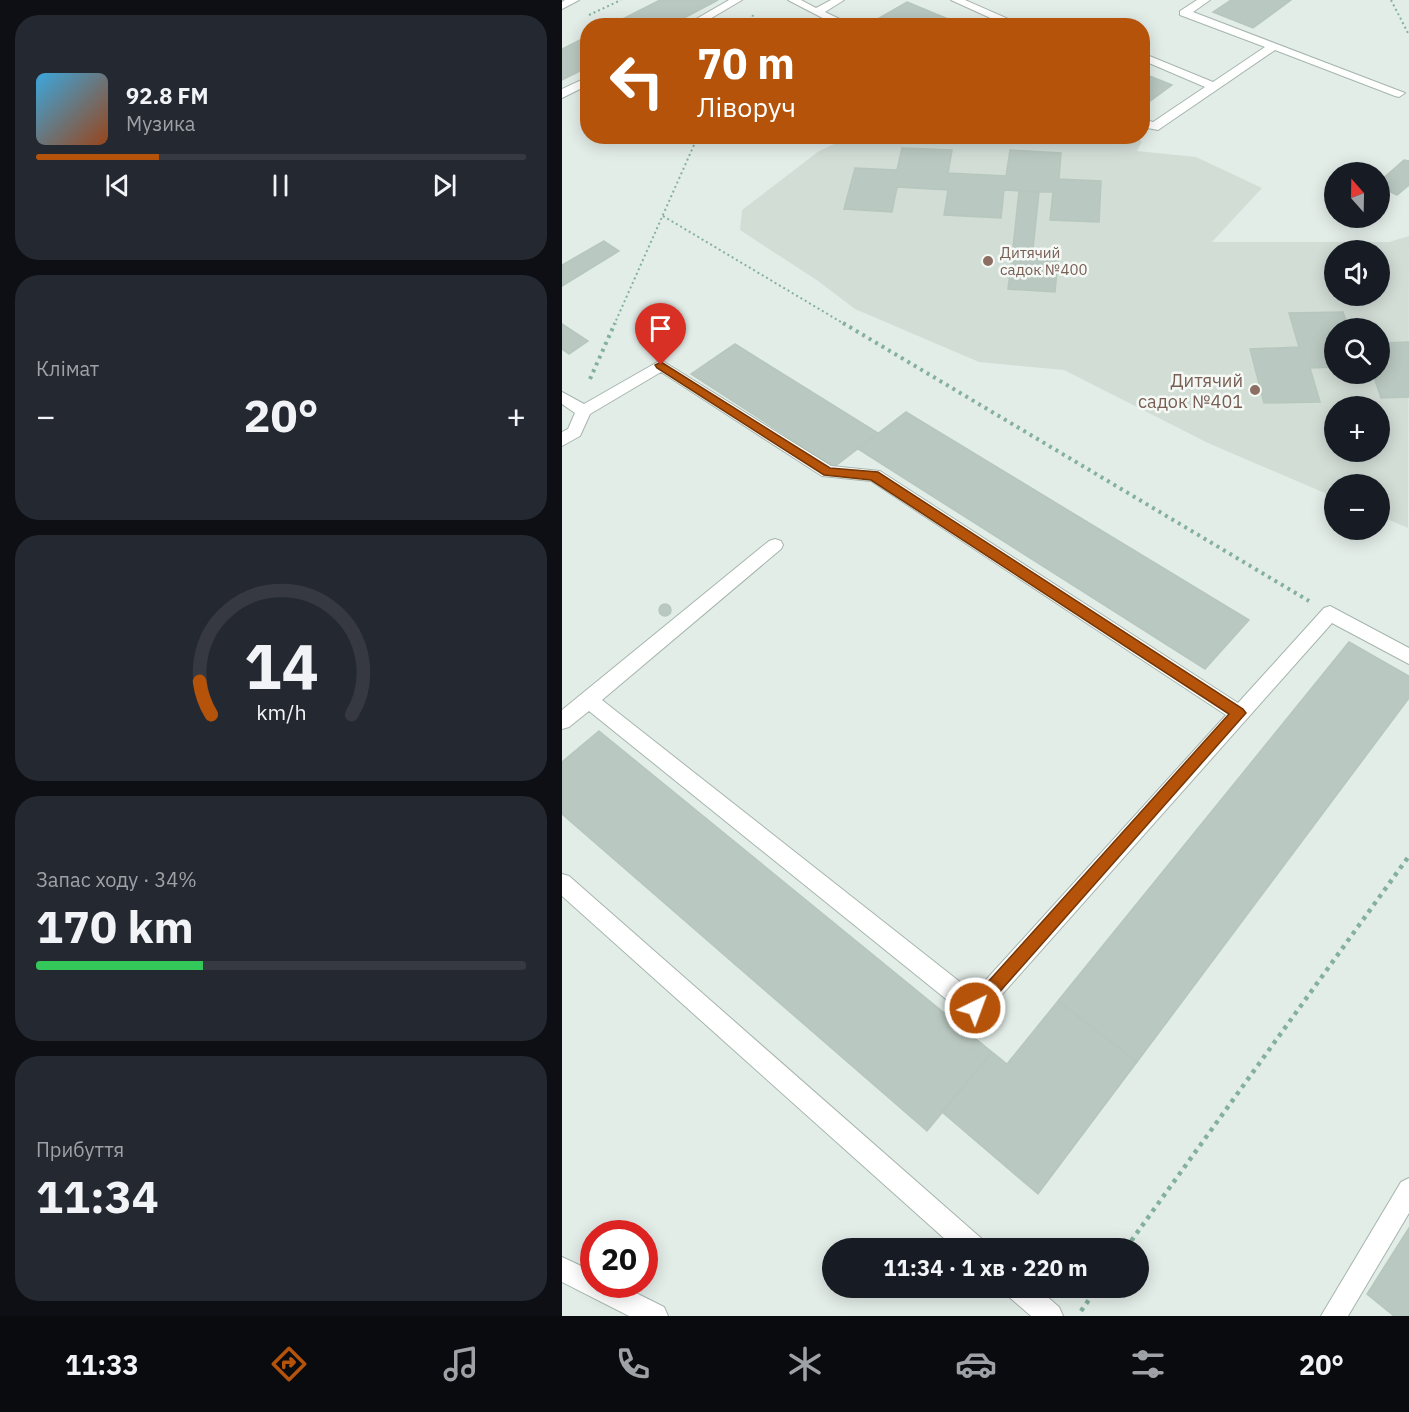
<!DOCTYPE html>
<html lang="uk">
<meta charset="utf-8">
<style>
body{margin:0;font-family:"IBM Plex Sans",sans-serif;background:#242831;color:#f1f3f6;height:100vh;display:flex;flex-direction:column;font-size:22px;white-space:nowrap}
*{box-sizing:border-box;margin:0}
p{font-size:20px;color:#9ea1a6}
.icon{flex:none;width:33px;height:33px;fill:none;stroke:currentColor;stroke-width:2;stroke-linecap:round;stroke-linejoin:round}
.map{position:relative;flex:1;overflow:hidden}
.details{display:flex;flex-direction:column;gap:15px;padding:15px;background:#0d0f14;width:562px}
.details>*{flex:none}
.hud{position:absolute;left:18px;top:18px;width:570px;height:126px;border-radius:24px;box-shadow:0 3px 15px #0003;background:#b45309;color:#fff;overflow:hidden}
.needle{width:39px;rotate:340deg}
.tools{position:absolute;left:762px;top:162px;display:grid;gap:12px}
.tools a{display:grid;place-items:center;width:66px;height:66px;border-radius:50%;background:#171b24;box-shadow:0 3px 15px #0003;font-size:30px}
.speed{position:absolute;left:18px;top:1220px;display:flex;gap:12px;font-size:30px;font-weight:700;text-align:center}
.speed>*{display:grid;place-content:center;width:78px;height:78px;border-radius:50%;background:#171b24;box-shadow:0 3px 15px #0003;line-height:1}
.speed .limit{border:9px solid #d22;background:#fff;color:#111}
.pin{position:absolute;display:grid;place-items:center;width:51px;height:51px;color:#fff;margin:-62px -26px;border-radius:50% 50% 50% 0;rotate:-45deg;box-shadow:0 0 6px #0007}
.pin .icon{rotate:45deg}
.me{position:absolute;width:66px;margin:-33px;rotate:42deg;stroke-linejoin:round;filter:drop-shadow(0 0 4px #0008)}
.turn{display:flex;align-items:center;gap:21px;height:126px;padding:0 18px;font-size:27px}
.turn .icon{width:78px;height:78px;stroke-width:2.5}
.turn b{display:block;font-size:42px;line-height:51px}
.big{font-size:45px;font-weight:800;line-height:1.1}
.details .tile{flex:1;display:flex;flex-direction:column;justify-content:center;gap:9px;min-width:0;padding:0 21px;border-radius:24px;background:#242831}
.details .dial{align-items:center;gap:0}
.dial svg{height:156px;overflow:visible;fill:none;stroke:#363941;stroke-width:7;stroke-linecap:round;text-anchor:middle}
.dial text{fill:#f1f3f6;stroke:none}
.song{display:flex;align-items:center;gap:18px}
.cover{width:72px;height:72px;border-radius:9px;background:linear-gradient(135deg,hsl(200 70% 55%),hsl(20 70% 35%))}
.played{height:6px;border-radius:3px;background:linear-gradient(90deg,#b45309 25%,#363941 25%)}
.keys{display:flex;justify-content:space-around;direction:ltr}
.heat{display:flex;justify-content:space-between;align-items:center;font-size:33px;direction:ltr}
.charge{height:9px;border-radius:4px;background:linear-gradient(90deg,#34c759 34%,#363941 0)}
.trip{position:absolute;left:260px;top:1238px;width:327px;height:60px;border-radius:30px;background:#171b24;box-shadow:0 3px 15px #0003;font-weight:800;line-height:60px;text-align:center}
.menu{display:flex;height:96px;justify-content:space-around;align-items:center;background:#090b0e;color:#9ea1a6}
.menu .icon{width:42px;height:42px}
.menu .selected{color:#b45309}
.menu b{font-size:27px;color:#f1f3f6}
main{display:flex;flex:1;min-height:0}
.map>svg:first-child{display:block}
.built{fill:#d2ddd6;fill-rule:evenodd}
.building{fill:#b9c8c0;stroke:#b6c7be;stroke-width:1.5}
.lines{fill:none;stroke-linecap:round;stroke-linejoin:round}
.lane-casing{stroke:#a6b5ae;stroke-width:2}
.street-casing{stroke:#a6b5ae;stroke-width:2}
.path-far2{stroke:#84b09e;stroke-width:2;stroke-dasharray:2 3;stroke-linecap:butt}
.path-far1{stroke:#84b09e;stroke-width:4;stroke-dasharray:3 4.5;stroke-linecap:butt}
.path{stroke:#84b09e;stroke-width:4.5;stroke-dasharray:4 5;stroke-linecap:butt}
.lane{fill:#fff;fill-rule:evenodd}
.street{fill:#fff;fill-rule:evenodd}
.route{fill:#b45309;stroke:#753606;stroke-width:1.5}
.education-dot{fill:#8d6e63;stroke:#f4f9f6;stroke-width:2}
.labels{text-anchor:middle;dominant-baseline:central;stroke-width:5;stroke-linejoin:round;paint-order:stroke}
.far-education-label{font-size:15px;fill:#785e54;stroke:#f4f9f6;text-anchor:start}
.education-label{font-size:18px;fill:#785e54;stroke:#f4f9f6;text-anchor:end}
</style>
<main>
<section class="details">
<div class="tile">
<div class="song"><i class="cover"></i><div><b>92.8 FM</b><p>Музика</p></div></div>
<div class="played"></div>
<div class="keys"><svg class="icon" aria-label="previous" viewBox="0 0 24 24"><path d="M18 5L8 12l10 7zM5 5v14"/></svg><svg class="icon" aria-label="pause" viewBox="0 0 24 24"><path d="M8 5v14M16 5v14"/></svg><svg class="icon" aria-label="next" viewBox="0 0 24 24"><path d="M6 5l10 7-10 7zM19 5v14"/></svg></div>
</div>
<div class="tile"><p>Клімат</p>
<div class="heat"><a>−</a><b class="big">20°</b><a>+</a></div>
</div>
<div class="tile dial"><svg viewBox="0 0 100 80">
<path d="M14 69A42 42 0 1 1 86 69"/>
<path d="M14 69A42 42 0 0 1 8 52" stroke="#b45309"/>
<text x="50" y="56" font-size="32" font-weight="700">14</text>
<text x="50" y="72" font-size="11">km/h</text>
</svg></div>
<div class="tile"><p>Запас ходу · 34%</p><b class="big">170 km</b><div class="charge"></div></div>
<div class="tile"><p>Прибуття</p><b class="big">11:34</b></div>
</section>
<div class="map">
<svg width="847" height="1316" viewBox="0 0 847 1316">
<rect width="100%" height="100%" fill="#e3ede8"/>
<path class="built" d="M 568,136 L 580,141 L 575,151 L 634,157 L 700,188 L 650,242 L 827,242 L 847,236 L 846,528 L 818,516 L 818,484 L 772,484 L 772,497 L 646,443 L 502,370 L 417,362 L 293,309 L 256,281 L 178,230 L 180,210 L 257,151 L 287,137 ZM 772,250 L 818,250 L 818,296 L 772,296 ZM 772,328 L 818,328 L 818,374 L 772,374 ZM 772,406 L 818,406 L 818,452 L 772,452 Z"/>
<path class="building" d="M 98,0 L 156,0 L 107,26 L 47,26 Z
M 669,0 L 729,0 L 691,28 L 651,12 Z
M 345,2 L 403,26 L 328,26 L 314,20 Z
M 26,36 L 26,67 L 0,80 L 0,49 Z
M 580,73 L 610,85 L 580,107 Z
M 340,148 L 390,150 L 386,173 L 444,176 L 448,150 L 499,153 L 497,179 L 539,181 L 537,222 L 488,220 L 491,192 L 477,192 L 442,190 L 439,218 L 382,215 L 386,190 L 335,187 L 330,212 L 282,209 L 293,168 L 335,170 Z
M 842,160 L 847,161 L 847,185 L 835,195 L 818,187 L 818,181 Z
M 457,191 L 477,192 L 470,258 L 450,257 Z
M 42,241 L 57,251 L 0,286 L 0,265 Z
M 450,257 L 496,259 L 493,292 L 446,289 Z
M 781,312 L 787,328 L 772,328 L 772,367 L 748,368 L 758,402 L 702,403 L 688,349 L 737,347 L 727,313 Z
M 0,324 L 26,341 L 7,354 L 0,349 Z
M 847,342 L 847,397 L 819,398 L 811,374 L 818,374 L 818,343 Z
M 173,344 L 316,433 L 272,467 L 129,374 Z
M 344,412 L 687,620 L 643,669 L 296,449 Z
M97 610a6 6 0 1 1 12 0a6 6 0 1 1-12 0Z
M 787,642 L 847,676 L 847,698 L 575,1062 L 496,1001 Z
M 37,731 L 430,1052 L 365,1131 L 0,814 L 0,762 Z
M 496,1001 L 575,1062 L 476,1194 L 380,1112 L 430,1052 L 445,1064 Z
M 847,1228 L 847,1316 L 832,1316 L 805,1294 Z"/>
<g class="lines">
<g class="lane-casing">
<path id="lane" d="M 167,0 L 180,0 L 136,26 L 122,26 Z
M 226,0 L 239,0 L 254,8 L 269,0 L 282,0 L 263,12 L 292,26 L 276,26 Z
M 389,0 L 403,0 L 462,26 L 446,26 Z
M 635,0 L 648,0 L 631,12 L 843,93 L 837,97 L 833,96 L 713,50 L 596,130 L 580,127 L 580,119 L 591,122 L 643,87 L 580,60 L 580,53 L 651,82 L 703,47 L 618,15 L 618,11 Z
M 26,77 L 26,85 L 0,98 L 0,89 Z
M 99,360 L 269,466 L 318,471 L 676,703 L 762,608 L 768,606 L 847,648 L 847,664 L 770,623 L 421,1016 L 413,1019 L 405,1016 L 27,711 L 7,727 L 0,729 L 0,710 L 207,541 L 213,539 L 219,541 L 221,545 L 219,549 L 40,700 L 412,993 L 664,715 L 309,481 L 260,476 L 99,372 L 28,414 L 18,436 L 0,446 L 0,432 L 6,429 L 13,413 L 0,404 L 0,392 L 22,404 Z
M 0,874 L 7,876 L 420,1239 L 423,1248 L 393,1248 L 0,896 Z
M 443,1287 L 474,1287 L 497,1307 L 501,1316 L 469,1316 L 446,1296 Z"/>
</g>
<g class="street-casing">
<path id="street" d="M 3,0 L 17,0 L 0,9 L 0,2 Z
M 847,1178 L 847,1213 L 786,1316 L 759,1316 L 839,1182 Z
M 0,1257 L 32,1272 L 32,1284 L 56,1284 L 102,1307 L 106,1316 L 67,1316 L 0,1282 Z"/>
</g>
<path class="path-far2" d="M 829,0 L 847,35
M 27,15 L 59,0
M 187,26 L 191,15
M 101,216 L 284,325
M 52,325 L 136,136"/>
<path class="path-far1" d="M 281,323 L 747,601
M 28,379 L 53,323"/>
<path class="path" d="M 564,1248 L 847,856
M 519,1311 L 536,1287"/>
<use href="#lane" class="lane"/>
<use href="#street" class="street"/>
</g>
<path class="route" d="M 99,362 L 268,468 L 316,472 L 681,709 L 684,713 L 418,1014 L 413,1017 L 407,1014 L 404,1008 L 407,1003 L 667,714 L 309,480 L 262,475 L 95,368 L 93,365 Z"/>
<g class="education-dot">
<circle cx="426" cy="261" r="6"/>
<circle cx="693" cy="390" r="6"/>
</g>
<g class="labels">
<g class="far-education-label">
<text x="438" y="252">Дитячий<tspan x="438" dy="17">садок №400</tspan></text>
</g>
<g class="education-label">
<text x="681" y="380">Дитячий<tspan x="681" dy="21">садок №401</tspan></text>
</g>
</g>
</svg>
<div class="tools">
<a><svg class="needle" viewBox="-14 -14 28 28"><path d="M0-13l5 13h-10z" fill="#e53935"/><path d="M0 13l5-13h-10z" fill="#9ea1a6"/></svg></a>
<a><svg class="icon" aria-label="sound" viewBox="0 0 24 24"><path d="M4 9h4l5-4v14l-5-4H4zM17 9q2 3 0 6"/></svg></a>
<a><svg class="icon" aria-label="search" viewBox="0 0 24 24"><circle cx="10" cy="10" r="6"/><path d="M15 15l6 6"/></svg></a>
<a>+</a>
<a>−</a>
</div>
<div class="speed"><div class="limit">20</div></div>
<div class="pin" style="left:99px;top:365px;background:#d93025"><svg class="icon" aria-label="arrive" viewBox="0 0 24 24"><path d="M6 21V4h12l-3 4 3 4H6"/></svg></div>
<svg class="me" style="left:413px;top:1008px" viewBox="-20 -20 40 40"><circle r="17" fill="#b45309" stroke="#fff" stroke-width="3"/><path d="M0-11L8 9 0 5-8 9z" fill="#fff"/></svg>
<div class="trip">11:34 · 1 хв · 220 m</div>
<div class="hud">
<div class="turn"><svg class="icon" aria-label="left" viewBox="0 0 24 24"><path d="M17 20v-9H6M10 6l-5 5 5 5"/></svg><div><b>70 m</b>Ліворуч</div></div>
</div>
</div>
</main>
<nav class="menu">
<b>11:33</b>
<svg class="icon selected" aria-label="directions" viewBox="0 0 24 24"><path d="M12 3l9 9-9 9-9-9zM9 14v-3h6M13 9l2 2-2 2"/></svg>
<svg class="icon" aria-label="music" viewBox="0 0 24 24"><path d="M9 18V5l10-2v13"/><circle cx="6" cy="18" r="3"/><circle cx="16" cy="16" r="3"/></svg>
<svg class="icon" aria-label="phone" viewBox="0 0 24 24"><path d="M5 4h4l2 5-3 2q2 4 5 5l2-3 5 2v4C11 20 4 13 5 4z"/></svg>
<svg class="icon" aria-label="climate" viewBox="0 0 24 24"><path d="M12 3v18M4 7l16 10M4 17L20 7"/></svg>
<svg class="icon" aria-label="car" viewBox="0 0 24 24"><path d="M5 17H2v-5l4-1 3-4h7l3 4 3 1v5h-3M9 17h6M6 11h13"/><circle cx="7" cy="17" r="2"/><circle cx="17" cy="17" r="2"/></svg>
<svg class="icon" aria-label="filters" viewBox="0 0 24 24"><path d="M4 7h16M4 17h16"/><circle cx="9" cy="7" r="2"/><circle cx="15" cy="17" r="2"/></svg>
<b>20°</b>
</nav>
